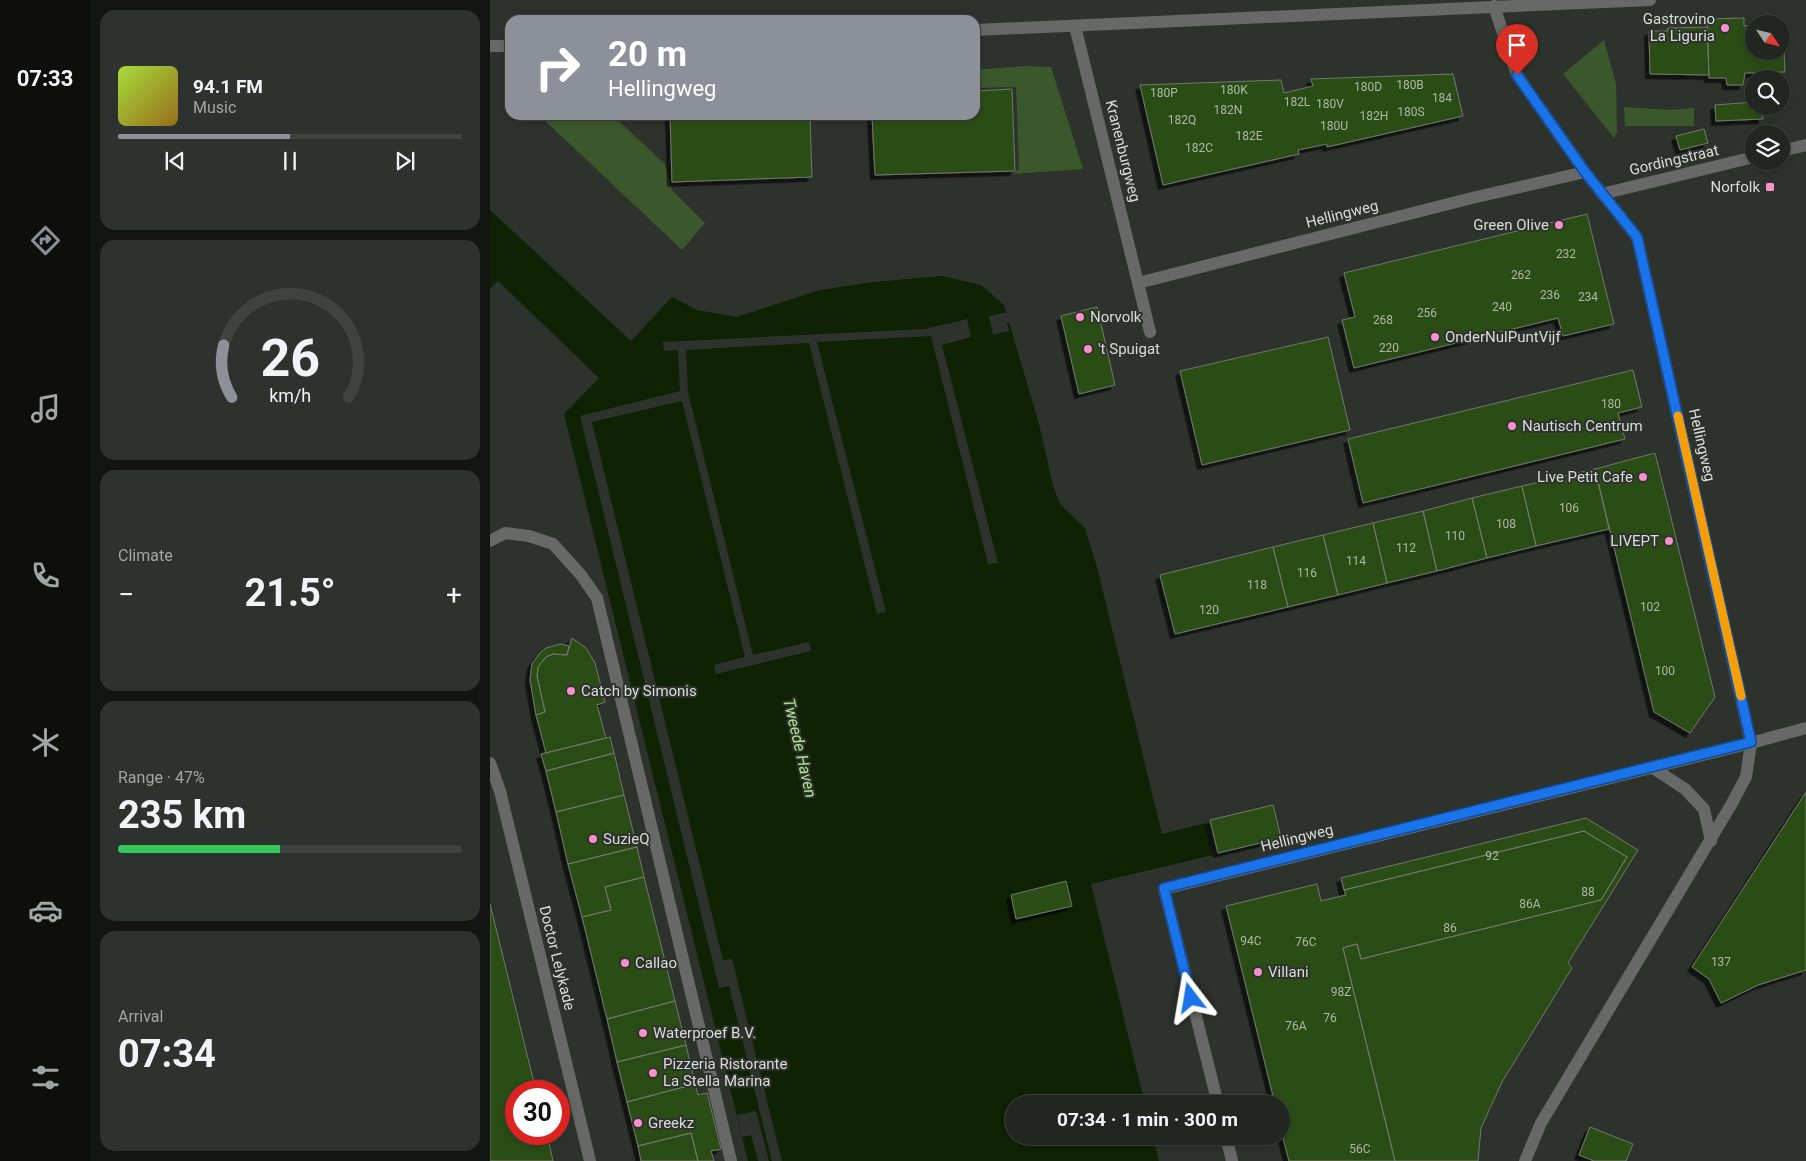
<!DOCTYPE html>
<meta charset="utf-8">
<style>
body{margin:0;font-family:Roboto,sans-serif;background:#2e322e;color:#f1f3f6;height:100vh;display:flex;flex-direction:column;font-size:19px;white-space:nowrap}
*{box-sizing:border-box;margin:0}
p{font-size:16px;color:#a2a5a5}
.icon{flex:none;width:28px;height:28px;fill:none;stroke:currentColor;stroke-width:2;stroke-linecap:round;stroke-linejoin:round}
.map{position:relative;flex:1;overflow:hidden}
.side{display:flex;flex-direction:column;gap:10px;padding:10px;background:#131512;width:400px}
.side>*{flex:none}
.banner{position:absolute;left:15px;top:15px;width:475px;height:105px;border-radius:15px;box-shadow:0 2px 8px #0003,0 0 0 1px #3f433f;background:#8c9099;color:#fff;overflow:hidden}
.needle{width:32px;rotate:125deg}
.controls{position:absolute;left:1255px;top:15px;display:grid;gap:10px}
.controls a{display:grid;place-items:center;width:45px;height:45px;border-radius:50%;background:#222621;box-shadow:0 2px 8px #0003,0 0 0 1px #3f433f;font-size:25px}
.speed{position:absolute;left:15px;top:1080px;display:flex;gap:10px;font-size:25px;font-weight:700;text-align:center}
.speed>*{display:grid;place-content:center;width:65px;height:65px;border-radius:50%;background:#222621;box-shadow:0 2px 8px #0003,0 0 0 1px #3f433f;line-height:1}
.speed .limit{border:8px solid #d22;background:#fff;color:#111}
.pin{position:absolute;display:grid;place-items:center;width:42px;height:42px;color:#fff;margin:-51px -21px;border-radius:50% 50% 50% 0;rotate:-45deg;box-shadow:0 0 5px #0007}
.pin .icon{rotate:45deg}
.me{position:absolute;width:55px;margin:-28px;rotate:346deg;stroke-linejoin:round;filter:drop-shadow(0 0 4px #0008)}
.turn{display:flex;align-items:center;gap:18px;height:105px;padding:0 20px;font-size:22px}
.turn .icon{width:65px;height:65px;stroke-width:2.5}
.turn b{display:block;font-size:35px;line-height:42px}
.big{font-size:38px;font-weight:700;line-height:1.1}
.side .tile{flex:1;display:flex;flex-direction:column;justify-content:center;gap:8px;min-width:0;padding:0 18px;border-radius:15px;background:#2e322e}
.side .dial{align-items:center;gap:0}
.dial svg{height:130px;overflow:visible;fill:none;stroke:#3f433f;stroke-width:7;stroke-linecap:round;text-anchor:middle}
.dial text{fill:#f1f3f6;stroke:none}
.song{display:flex;align-items:center;gap:15px}
.cover{width:60px;height:60px;border-radius:8px;background:linear-gradient(135deg,hsl(80 70% 55%),hsl(40 70% 35%))}
.played{height:5px;border-radius:2px;background:linear-gradient(90deg,#8c9099 50%,#3f433f 50%)}
.keys{display:flex;justify-content:space-around;direction:ltr}
.heat{display:flex;justify-content:space-between;align-items:center;font-size:28px;direction:ltr}
.charge{height:8px;border-radius:4px;background:linear-gradient(90deg,#34c759 47%,#3f433f 0)}
.trip{position:absolute;left:515px;top:1095px;width:285px;height:50px;border-radius:25px;background:#222621;box-shadow:0 2px 8px #0003,0 0 0 1px #3f433f;font-weight:700;line-height:50px;text-align:center}
main{display:flex;flex:1;min-height:0}
.tabs{display:flex;flex-direction:column;width:90px;justify-content:space-around;align-items:center;background:#0e0f0d;color:#a2a5a5}
.tabs .icon{width:35px;height:35px}
.tabs .selected{color:#8c9099}
.tabs b{font-size:22px;color:#f1f3f6}
.map>svg:first-child{display:block}
.green{fill:#3b582c}
.water{fill:#0f2204}
.pier{fill:#2e322c}
.building{fill:#294e12;stroke:#727770;filter:url(#shadow)}
.lines{fill:none;stroke-linecap:round;stroke-linejoin:round}
.minor{stroke:#676966;stroke-width:12}
.route-casing{stroke:#114b97;stroke-width:12}
.route{stroke:#1a73e8;stroke-width:9}
.slow{stroke:#f59e0b;stroke-width:9}
.poi-dot{fill:#f890cb;stroke:#2e322c;stroke-width:2}
.labels{text-anchor:middle;dominant-baseline:central;stroke-width:4;stroke-linejoin:round;paint-order:stroke}
.number-label{font-size:12px;fill:#adb8a6}
.poi-label{font-size:15px;fill:#d9dcd8;stroke:#2e322c;text-anchor:start}
.street-label{font-size:15px;fill:#d9dcd8;stroke:#2e322c}
.water-label{font-size:16px;font-style:italic;fill:#aee692;stroke:#2e322c}
</style>
<main>
<nav class="tabs">
<b>07:33</b>
<svg class="icon selected" aria-label="directions" viewBox="0 0 24 24"><path d="M12 3l9 9-9 9-9-9zM9 14v-3h6M13 9l2 2-2 2"/></svg>
<svg class="icon" aria-label="music" viewBox="0 0 24 24"><path d="M9 18V5l10-2v13"/><circle cx="6" cy="18" r="3"/><circle cx="16" cy="16" r="3"/></svg>
<svg class="icon" aria-label="phone" viewBox="0 0 24 24"><path d="M5 4h4l2 5-3 2q2 4 5 5l2-3 5 2v4C11 20 4 13 5 4z"/></svg>
<svg class="icon" aria-label="climate" viewBox="0 0 24 24"><path d="M12 3v18M4 7l16 10M4 17L20 7"/></svg>
<svg class="icon" aria-label="car" viewBox="0 0 24 24"><path d="M5 17H2v-5l4-1 3-4h7l3 4 3 1v5h-3M9 17h6M6 11h13"/><circle cx="7" cy="17" r="2"/><circle cx="17" cy="17" r="2"/></svg>
<svg class="icon" aria-label="filters" viewBox="0 0 24 24"><path d="M4 7h16M4 17h16"/><circle cx="9" cy="7" r="2"/><circle cx="15" cy="17" r="2"/></svg>
</nav>
<section class="side">
<div class="tile">
<div class="song"><i class="cover"></i><div><b>94.1 FM</b><p>Music</p></div></div>
<div class="played"></div>
<div class="keys"><svg class="icon" aria-label="previous" viewBox="0 0 24 24"><path d="M18 5L8 12l10 7zM5 5v14"/></svg><svg class="icon" aria-label="pause" viewBox="0 0 24 24"><path d="M8 5v14M16 5v14"/></svg><svg class="icon" aria-label="next" viewBox="0 0 24 24"><path d="M6 5l10 7-10 7zM19 5v14"/></svg></div>
</div>
<div class="tile dial"><svg viewBox="0 0 100 80">
<path d="M14 69A42 42 0 1 1 86 69"/>
<path d="M14 69A42 42 0 0 1 9 37" stroke="#8c9099"/>
<text x="50" y="56" font-size="32" font-weight="700">26</text>
<text x="50" y="72" font-size="11">km/h</text>
</svg></div>
<div class="tile"><p>Climate</p>
<div class="heat"><a>−</a><b class="big">21.5°</b><a>+</a></div>
</div>
<div class="tile"><p>Range · 47%</p><b class="big">235 km</b><div class="charge"></div></div>
<div class="tile"><p>Arrival</p><b class="big">07:34</b></div>
</section>
<div class="map">
<svg width="1316" height="1161" viewBox="0 0 1316 1161">
<defs>
<filter id="shadow"><feDropShadow dx="-4.5" dy="4.5" stdDeviation="0" flood-color="#0009"/></filter>
</defs>
<rect width="100%" height="100%" fill="#2e322c"/>
<path class="green" d="M 1114,40 L 1126,84 L 1127,133 L 1124,138 L 1073,74 Z
M 534,66 L 561,67 L 593,169 L 523,174 L 529,169 L 526,87 L 485,88 L 485,70 Z
M 1134,107 L 1181,110 L 1204,108 L 1204,126 L 1135,126 Z
M 49,115 L 122,115 L 175,164 L 182,190 L 215,223 L 192,250 Z"/>
<path class="water" d="M 0,210 L 141,341 L 182,297 L 207,310 L 246,317 L 330,290 L 383,282 L 452,276 L 491,285 L 514,305 L 549,424 L 563,486 L 570,504 L 595,528 L 607,567 L 672,834 L 716,823 L 723,855 L 601,884 L 655,1104 L 524,1104 L 524,1136 L 663,1136 L 669,1161 L 258,1161 L 74,414 L 109,378 L 8,281 L 0,289 Z"/>
<path class="pier" d="M 519,312 L 522,322 L 517,323 L 519,331 L 503,335 L 499,316 Z
M 477,319 L 481,337 L 452,345 L 508,563 L 498,564 L 441,336 L 327,342 L 396,612 L 387,614 L 319,343 L 196,350 L 198,392 L 263,655 L 319,642 L 321,651 L 226,674 L 224,665 L 255,657 L 192,401 L 102,422 L 233,960 L 242,959 L 292,1161 L 282,1161 L 239,986 L 229,988 L 90,416 L 190,391 L 188,350 L 174,351 L 173,342 L 435,329 Z
M 266,1111 L 279,1161 L 268,1161 L 261,1135 L 252,1137 L 247,1115 Z"/>
<path class="building" d="M 1254,18 L 1254,26 L 1264,25 L 1264,51 L 1291,51 L 1291,25 L 1293,24 L 1295,72 L 1255,73 L 1253,85 L 1237,85 L 1236,78 L 1219,78 L 1217,19 Z
M 1217,27 L 1219,75 L 1160,74 L 1159,31 L 1178,31 L 1178,28 Z
M 963,74 L 973,116 L 837,147 L 837,144 L 808,150 L 809,154 L 673,185 L 650,85 L 791,80 L 794,93 L 823,86 L 821,79 Z
M 522,89 L 525,171 L 385,175 L 382,116 L 485,115 L 485,91 Z
M 1264,102 L 1264,106 L 1272,106 L 1273,119 L 1226,121 L 1225,105 Z
M 180,115 L 286,115 L 286,119 L 320,118 L 322,177 L 182,182 Z
M 1214,129 L 1218,143 L 1190,150 L 1186,136 Z
M 1097,214 L 1124,324 L 1073,336 L 1068,318 L 864,368 L 852,320 L 865,317 L 854,273 Z
M 607,307 L 625,385 L 589,394 L 571,316 Z
M 838,337 L 860,430 L 712,465 L 690,371 Z
M 1143,370 L 1152,407 L 1128,413 L 1135,439 L 873,503 L 858,439 Z
M 1165,453 L 1225,697 L 1200,733 L 1164,712 L 1105,469 Z
M 1105,469 L 1119,529 L 1046,546 L 1032,486 Z
M 1032,486 L 1046,546 L 997,558 L 982,498 Z
M 982,498 L 997,558 L 947,571 L 933,511 Z
M 933,511 L 947,571 L 897,583 L 883,523 Z
M 883,523 L 897,583 L 848,595 L 833,535 Z
M 833,535 L 848,595 L 798,607 L 783,547 Z
M 783,547 L 798,607 L 685,634 L 670,575 Z
M 82,638 L 96,648 L 105,663 L 115,702 L 107,705 L 116,738 L 56,753 L 46,715 L 55,712 L 47,676 L 48,667 L 56,657 L 63,654 L 77,655 Z
M 70,644 L 79,646 L 77,655 L 63,654 L 56,657 L 48,667 L 47,676 L 55,712 L 46,715 L 40,680 L 42,664 L 50,653 L 56,648 Z
M 120,737 L 124,753 L 56,771 L 51,754 Z
M 124,753 L 134,795 L 66,812 L 56,771 Z
M 1316,792 L 1316,970 L 1268,985 L 1231,1003 L 1219,979 L 1202,967 Z
M 134,795 L 147,847 L 78,864 L 66,812 Z
M 783,805 L 791,838 L 728,853 L 720,820 Z
M 1096,818 L 1148,850 L 1078,963 L 1082,968 L 1012,1082 L 991,1128 L 988,1161 L 905,1161 L 853,948 L 867,944 L 871,959 L 1111,900 L 1137,857 L 1094,831 L 854,890 L 851,878 Z
M 1094,831 L 1137,857 L 1111,900 L 871,959 L 867,944 L 853,948 L 905,1161 L 799,1161 L 791,1130 L 791,1104 L 785,1104 L 736,906 L 827,884 L 831,901 L 856,895 L 854,890 Z
M 147,847 L 154,877 L 115,887 L 121,910 L 92,917 L 78,864 Z
M 154,877 L 185,1001 L 117,1019 L 92,917 L 121,910 L 115,887 Z
M 576,881 L 582,906 L 526,919 L 521,895 Z
M 0,904 L 46,1091 L 26,1091 L 26,1134 L 57,1134 L 63,1161 L 0,1161 Z
M 185,1001 L 196,1045 L 127,1062 L 117,1019 Z
M 196,1045 L 205,1084 L 137,1102 L 127,1062 Z
M 205,1084 L 208,1095 L 217,1093 L 231,1149 L 221,1151 L 224,1161 L 208,1161 L 201,1133 L 148,1146 L 137,1102 Z
M 1100,1127 L 1143,1144 L 1136,1161 L 1104,1161 L 1089,1155 Z
M 201,1133 L 208,1161 L 151,1161 L 148,1146 Z"/>
<g class="lines">
<path class="minor" d="M 1004,6 L 1027,75 L 1095,172 L 1147,237 L 1261,743 L 1316,728
M 585,26 L 660,332
M 485,30 L 1160,0
M 0,46 L 20,46
M 1291,151 L 1316,145
M 1112,194 L 1264,157
M 648,283 L 982,198 L 1095,172
M 0,541 L 15,533 L 39,536 L 63,544 L 91,575 L 107,598 L 241,1161
M 0,763 L 10,791 L 100,1161
M 1163,768 L 1195,789 L 1214,809 L 1221,841
M 728,1104 L 674,889 L 1261,743 L 1256,777 L 1241,805 L 1051,1123 L 1035,1161
M 736,1136 L 742,1161"/>
</g>
<g class="lines">
<g class="route-casing">
<path id="route" d="M 701,998 L 674,888 L 1261,742 L 1147,237 L 1095,172 L 1027,75"/>
</g>
<use href="#route" class="route"/>
<path class="slow" d="M 1188,416 L 1251,696"/>
</g>
<g class="poi-dot">
<circle cx="1235" cy="28" r="5"/>
<rect x="1275" y="182" width="10" height="10" rx="2.5"/>
<circle cx="1069" cy="225" r="5"/>
<circle cx="590" cy="317" r="5"/>
<circle cx="945" cy="337" r="5"/>
<circle cx="598" cy="349" r="5"/>
<circle cx="1022" cy="426" r="5"/>
<circle cx="1153" cy="477" r="5"/>
<circle cx="1179" cy="541" r="5"/>
<circle cx="81" cy="691" r="5"/>
<circle cx="103" cy="839" r="5"/>
<circle cx="135" cy="963" r="5"/>
<circle cx="768" cy="972" r="5"/>
<circle cx="153" cy="1033" r="5"/>
<circle cx="163" cy="1073" r="5"/>
<circle cx="148" cy="1123" r="5"/>
</g>
<g class="labels">
<g class="number-label">
<text x="920" y="85">180B</text>
<text x="878" y="87">180D</text>
<text x="744" y="90">180K</text>
<text x="674" y="93">180P</text>
<text x="952" y="98">184</text>
<text x="807" y="102">182L</text>
<text x="840" y="104">180V</text>
<text x="738" y="110">182N</text>
<text x="921" y="112">180S</text>
<text x="884" y="116">182H</text>
<text x="692" y="120">182Q</text>
<text x="844" y="126">180U</text>
<text x="759" y="136">182E</text>
<text x="709" y="148">182C</text>
<text x="1076" y="254">232</text>
<text x="1031" y="275">262</text>
<text x="1060" y="295">236</text>
<text x="1098" y="297">234</text>
<text x="1012" y="307">240</text>
<text x="937" y="313">256</text>
<text x="893" y="320">268</text>
<text x="899" y="348">220</text>
<text x="1121" y="404">180</text>
<text x="1079" y="508">106</text>
<text x="1016" y="524">108</text>
<text x="965" y="536">110</text>
<text x="916" y="548">112</text>
<text x="866" y="561">114</text>
<text x="817" y="573">116</text>
<text x="767" y="585">118</text>
<text x="1160" y="607">102</text>
<text x="719" y="610">120</text>
<text x="1175" y="671">100</text>
<text x="1002" y="856">92</text>
<text x="1098" y="892">88</text>
<text x="1040" y="904">86A</text>
<text x="960" y="928">86</text>
<text x="761" y="941">94C</text>
<text x="816" y="942">76C</text>
<text x="1231" y="962">137</text>
<text x="851" y="992">98Z</text>
<text x="840" y="1018">76</text>
<text x="806" y="1026">76A</text>
<text x="870" y="1149">56C</text>
</g>
<g class="poi-label">
<text x="1225" y="19" text-anchor="end">Gastrovino<tspan x="1225" dy="17">La Liguria</tspan></text>
<text x="1270" y="187" text-anchor="end">Norfolk</text>
<text x="1059" y="225" text-anchor="end">Green Olive</text>
<text x="600" y="317">Norvolk</text>
<text x="955" y="337">OnderNulPuntVijf</text>
<text x="608" y="349">'t Spuigat</text>
<text x="1032" y="426">Nautisch Centrum</text>
<text x="1143" y="477" text-anchor="end">Live Petit Cafe</text>
<text x="1169" y="541" text-anchor="end">LIVEPT</text>
<text x="91" y="691">Catch by Simonis</text>
<text x="113" y="839">SuzieQ</text>
<text x="145" y="963">Callao</text>
<text x="778" y="972">Villani</text>
<text x="163" y="1033">Waterproef B.V.</text>
<text x="173" y="1064">Pizzeria Ristorante<tspan x="173" dy="17">La Stella Marina</tspan></text>
<text x="158" y="1123">Greekz</text>
</g>
<g class="street-label">
<text transform="translate(633 151) rotate(76)">Kranenburgweg</text>
<text transform="translate(1184 160) rotate(-13)">Gordingstraat</text>
<text transform="translate(852 214) rotate(-14)">Hellingweg</text>
<text transform="translate(1212 445) rotate(77)">Hellingweg</text>
<text transform="translate(807 838) rotate(-14)">Hellingweg</text>
<text transform="translate(67 958) rotate(76)">Doctor Lelykade</text>
</g>
<g class="water-label">
<text transform="translate(310 748) rotate(77)">Tweede Haven</text>
</g>
</g>
</svg>
<div class="controls">
<a><svg class="needle" viewBox="-14 -14 28 28"><path d="M0-13l5 13h-10z" fill="#e53935"/><path d="M0 13l5-13h-10z" fill="#a2a5a5"/></svg></a>
<a><svg class="icon" aria-label="search" viewBox="0 0 24 24"><circle cx="10" cy="10" r="6"/><path d="M15 15l6 6"/></svg></a>
<a><svg class="icon" aria-label="layers" viewBox="0 0 24 24"><path d="M12 4l9 5-9 5-9-5zM3 14l9 5 9-5"/></svg></a>
</div>
<div class="speed"><div class="limit">30</div></div>
<div class="pin" style="left:1027px;top:75px;background:#d93025"><svg class="icon" aria-label="arrive" viewBox="0 0 24 24"><path d="M6 21V4h12l-3 4 3 4H6"/></svg></div>
<svg class="me" style="left:701px;top:998px" viewBox="-20 -20 40 40"><path d="M0-17L14 15 0 8-14 15z" fill="#1a73e8" stroke="#fff" stroke-width="4"/></svg>
<div class="trip">07:34 · 1 min · 300 m</div>
<div class="banner">
<div class="turn"><svg class="icon" aria-label="right" viewBox="0 0 24 24"><path d="M7 20v-9h11M14 6l5 5-5 5"/></svg><div><b>20 m</b>Hellingweg</div></div>
</div>
</div>
</main>
